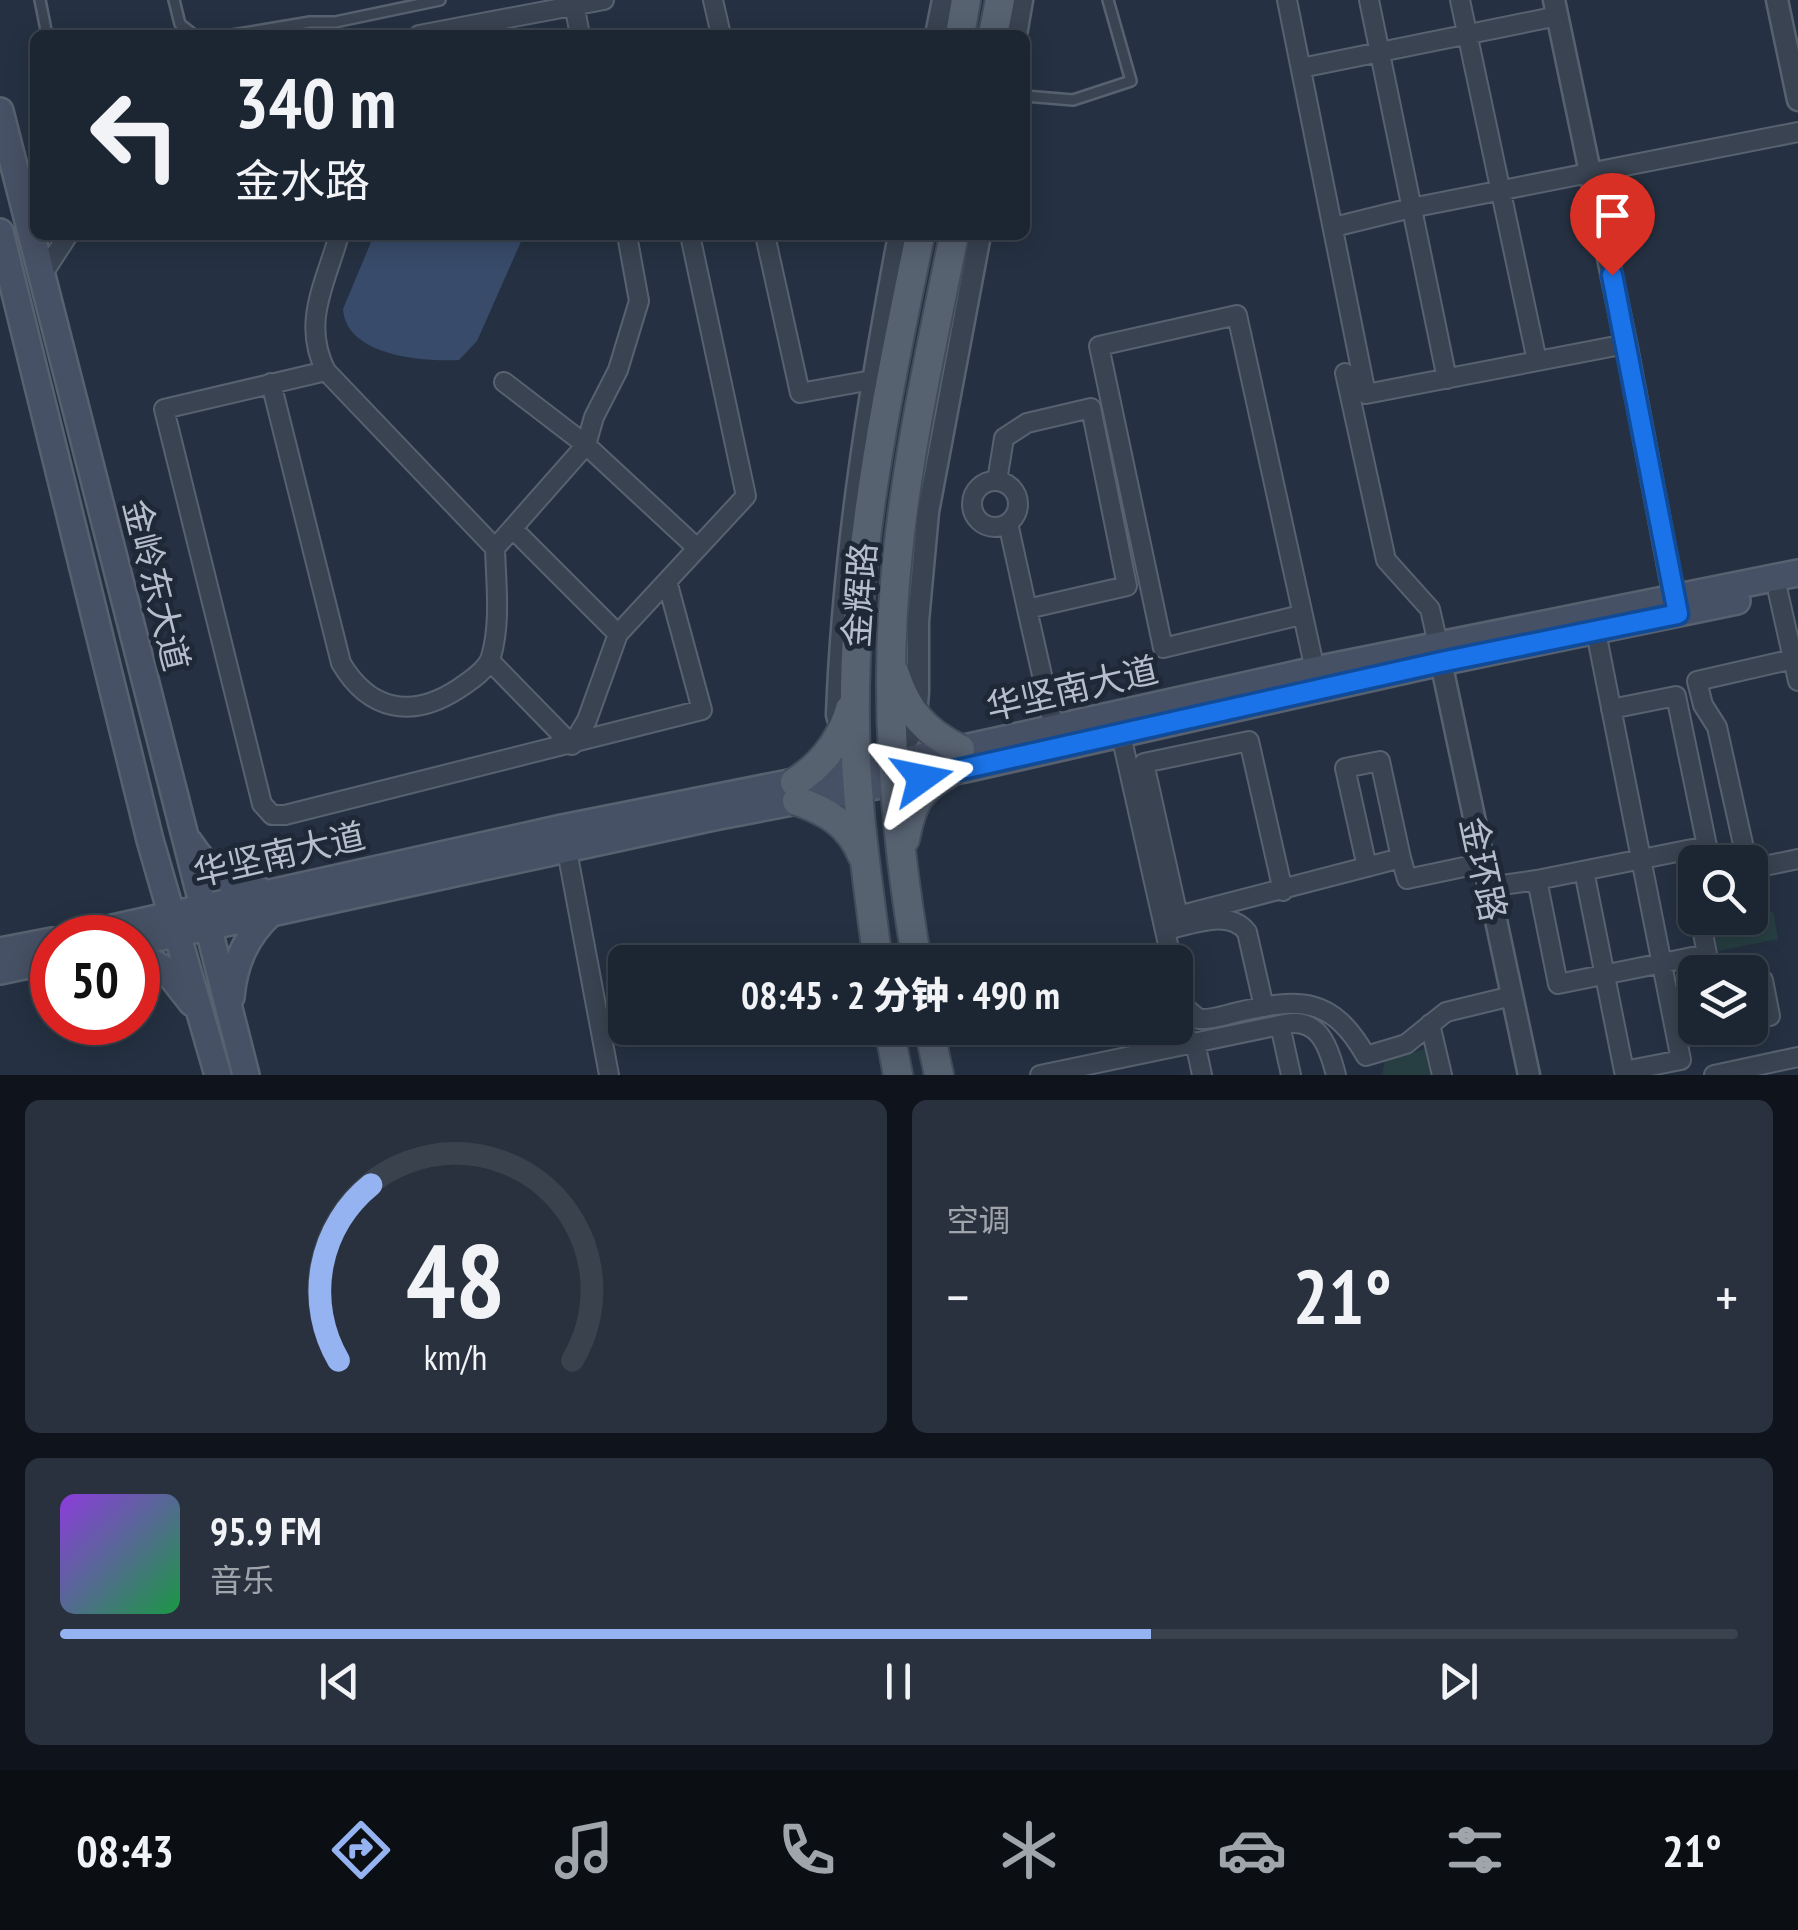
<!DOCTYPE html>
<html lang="zh">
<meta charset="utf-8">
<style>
body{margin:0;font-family:"PT Sans Narrow","Noto Sans SC",sans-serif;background:#29313e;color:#f1f3f6;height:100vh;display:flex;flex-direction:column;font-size:38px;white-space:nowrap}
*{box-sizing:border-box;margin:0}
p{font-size:32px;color:#a0a5ac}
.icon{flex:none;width:55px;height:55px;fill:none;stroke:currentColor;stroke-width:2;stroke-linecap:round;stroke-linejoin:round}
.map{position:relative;height:1075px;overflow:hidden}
.side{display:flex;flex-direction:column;gap:25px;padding:25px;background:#0f141c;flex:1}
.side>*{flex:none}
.top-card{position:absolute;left:30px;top:30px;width:1000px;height:210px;border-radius:15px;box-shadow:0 5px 25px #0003,0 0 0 2px #3a424d;background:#1c2532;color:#f1f3f6;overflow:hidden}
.controls{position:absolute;left:1678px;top:845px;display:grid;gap:20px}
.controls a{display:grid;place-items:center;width:90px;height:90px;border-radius:15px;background:#1c2532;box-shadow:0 5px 25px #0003,0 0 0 2px #3a424d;font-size:50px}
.speed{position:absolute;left:30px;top:915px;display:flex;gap:20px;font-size:50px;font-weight:700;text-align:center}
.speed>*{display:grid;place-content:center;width:130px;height:130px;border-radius:50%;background:#1c2532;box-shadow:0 5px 25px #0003,0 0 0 2px #3a424d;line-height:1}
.speed .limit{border:15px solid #d22;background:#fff;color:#111}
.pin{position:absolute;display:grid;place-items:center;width:85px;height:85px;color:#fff;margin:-102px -42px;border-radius:50% 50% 50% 0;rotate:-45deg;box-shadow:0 0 10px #0007}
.pin .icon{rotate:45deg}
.me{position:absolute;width:110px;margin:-55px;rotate:78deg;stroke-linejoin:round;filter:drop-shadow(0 0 8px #0008)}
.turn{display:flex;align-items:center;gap:35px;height:210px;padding:0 40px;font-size:45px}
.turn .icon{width:130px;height:130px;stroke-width:2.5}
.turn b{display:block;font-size:70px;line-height:85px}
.big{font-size:75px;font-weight:800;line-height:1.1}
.side .tile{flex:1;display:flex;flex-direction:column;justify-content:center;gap:15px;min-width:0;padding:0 35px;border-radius:15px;background:#29313e}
.side .dial{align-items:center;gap:0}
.dial svg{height:260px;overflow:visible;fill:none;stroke:#3a424d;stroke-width:7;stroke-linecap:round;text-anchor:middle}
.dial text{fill:#f1f3f6;stroke:none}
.song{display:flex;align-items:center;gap:30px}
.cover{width:120px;height:120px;border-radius:15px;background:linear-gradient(135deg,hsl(270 70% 55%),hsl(140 70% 35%))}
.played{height:10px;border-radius:5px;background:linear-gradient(90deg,#95b2f1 65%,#3a424d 65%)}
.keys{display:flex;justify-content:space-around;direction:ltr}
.heat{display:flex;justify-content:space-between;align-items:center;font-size:55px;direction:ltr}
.side .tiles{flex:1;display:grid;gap:25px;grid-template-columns:1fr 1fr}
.tile:last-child{grid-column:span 2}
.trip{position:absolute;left:608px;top:945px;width:585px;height:100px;border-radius:15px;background:#1c2532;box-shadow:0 5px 25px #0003,0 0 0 2px #3a424d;font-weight:800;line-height:100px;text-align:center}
.dock{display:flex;height:160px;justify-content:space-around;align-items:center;background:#0b0f14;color:#a0a5ac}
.dock .icon{width:70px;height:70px}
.dock .active{color:#95b2f1}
.dock b{font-size:45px;color:#f1f3f6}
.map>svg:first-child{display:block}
.green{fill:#273f43}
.water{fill:#384b6a}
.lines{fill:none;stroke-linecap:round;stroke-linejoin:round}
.service-casing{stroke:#57616f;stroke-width:14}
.minor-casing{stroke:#57616f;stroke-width:22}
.tertiary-casing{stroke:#57616f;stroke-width:25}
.secondary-casing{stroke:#57616f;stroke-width:30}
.primary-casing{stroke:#434c5b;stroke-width:32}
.service{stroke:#394351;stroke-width:9}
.minor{stroke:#394351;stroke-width:18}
.tertiary{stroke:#394351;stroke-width:20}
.secondary{stroke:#475165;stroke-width:25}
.primary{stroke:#576271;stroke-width:28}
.route-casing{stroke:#114b97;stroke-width:25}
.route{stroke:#1a73e8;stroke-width:18}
.labels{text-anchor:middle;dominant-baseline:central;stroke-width:10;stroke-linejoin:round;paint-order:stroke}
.street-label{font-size:35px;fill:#b6becc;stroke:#1e2837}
</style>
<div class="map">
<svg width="1798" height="1075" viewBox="0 0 1798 1075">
<rect width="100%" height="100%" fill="#253142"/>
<path class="green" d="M 1773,911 L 1778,939 L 1718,951 L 1712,923 Z
M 1425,1049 L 1431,1075 L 1382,1075 L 1385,1061 Z"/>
<path class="water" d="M 374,235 L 524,235 L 477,341 L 459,360 C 423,362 346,356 343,309 Z"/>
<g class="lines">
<g class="service-casing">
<path id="service" d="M 40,0 L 47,35
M 174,0 L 180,24 L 194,35
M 232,35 L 310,22 L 335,22 L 440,0
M 1025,96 L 1073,100 L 1131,81 L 1108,0"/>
</g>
<g class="minor-casing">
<path id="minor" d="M 713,0 L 721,35
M 1287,0 L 1366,394 L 1626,344
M 1369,0 L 1447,379
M 1460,0 L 1537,361
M 574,4 L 580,35
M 419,35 L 604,0
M 1301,68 L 1558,16
M 1334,227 L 1411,208 L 1798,132
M 765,235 L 800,393 L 872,380
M 42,275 L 68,235
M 326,371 L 164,409 L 262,804 L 272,815 L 285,815 L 702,710 L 667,581
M 1345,373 L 1386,560 L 1430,609 L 1438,644
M 504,382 L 586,445 L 697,548
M 271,383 L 341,663 C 369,711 412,719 458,689 C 470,681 487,670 491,657 C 501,622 496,584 495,548 L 326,371 C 301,323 326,282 339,235
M 997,481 L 1004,438 L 1027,423 L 1091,408 L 1127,586 L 1027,609 L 1054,728
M972 504a23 23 0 1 1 46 0a23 23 0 1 1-46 0Z
M 1008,523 L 1027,609
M 513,529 L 618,634
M 495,548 L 586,445 L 594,417 L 618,370 L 639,301 L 627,235
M 1778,592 L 1798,681
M 1301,615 L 1163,648 L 1099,346 L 1237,315 L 1315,670
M 490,661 L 572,745 L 587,720 L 618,634 L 746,496 L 690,235
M 1121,735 L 1172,962
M 565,840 L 609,1075
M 1686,850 L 1695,893
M 1747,862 L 1717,727 L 1703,705 L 1697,681 L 1793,659
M 1367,867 L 1345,768 L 1380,761 L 1401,858
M 1750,869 L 1798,859
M 1584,871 L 1624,1071 L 1681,1060 L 1596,632
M 1537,880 L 1558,984 L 1707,954 L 1700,918
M 1488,887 L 1537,880 L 1707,846 L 1676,696 L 1611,709
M 1283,891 L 1249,741 L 1144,763 L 1178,916 L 1401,858 L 1407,879 L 1483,863
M 1166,930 C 1191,925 1229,908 1247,932 L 1264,1007
M 1175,977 L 1183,1006 L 1199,1019 C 1212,1020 1225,1015 1238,1012 C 1300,998 1332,996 1366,1056 L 1406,1044 L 1446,1012 L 1512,996
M 1750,982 L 1763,980 L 1770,1016 L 1750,1020
M 1669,999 L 1695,993
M 1430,1024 L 1442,1075
M 1280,1025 C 1318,1015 1328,1044 1336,1075
M 1676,1035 L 1715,1028
M 1195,1042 L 1202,1075
M 1040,1075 L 1280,1025 L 1291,1075
M 1714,1075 L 1798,1057"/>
</g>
<g class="tertiary-casing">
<path id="tertiary" d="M 1554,0 L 1626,344 L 1677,612
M 1777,0 L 1798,100
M 936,35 L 943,0
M 1016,35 L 1022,0
M 1441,662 L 1529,1075
M 841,728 L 837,715 C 843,553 869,394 899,235
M 892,762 L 915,728 L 918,692 L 918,621 L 928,512 L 980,235"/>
</g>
<g class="secondary-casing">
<path id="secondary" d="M 0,111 L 246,1075
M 0,232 L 150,840 L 218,1075
M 190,843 C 207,870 229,886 261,891
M 68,938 L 562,828 L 960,749 L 1315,670 L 1798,573
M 138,942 L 714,817 L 965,769 L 1441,662 L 1737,601
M 0,951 L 52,941
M 138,954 L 166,970 L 192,1003
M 0,971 L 52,960
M 231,997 C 234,963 246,936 271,913"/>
</g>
<g class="primary-casing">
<path id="primary" d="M 960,35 L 966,0
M 993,35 L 1000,0
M 895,674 C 907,711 925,732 960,749
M 795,782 C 822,765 841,740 850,709
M 797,801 C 827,811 850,825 862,855
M 905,839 C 912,803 919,789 951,772
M 878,962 C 868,885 856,805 855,727 C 852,561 887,396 920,235
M 917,962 C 897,846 886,731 893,612 C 900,486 929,359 954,235
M 889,1028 L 898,1075
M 929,1028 L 939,1075"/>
</g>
<use href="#service" class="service"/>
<use href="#minor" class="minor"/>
<use href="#tertiary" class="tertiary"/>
<use href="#secondary" class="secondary"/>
<use href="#primary" class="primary"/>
</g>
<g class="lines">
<g class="route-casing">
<path id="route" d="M 922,778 L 1441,662 L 1678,614 L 1612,275"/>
</g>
<use href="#route" class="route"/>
</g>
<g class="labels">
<g class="street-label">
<text transform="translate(157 585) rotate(76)">金岭东大道</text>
<text transform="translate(859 595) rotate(-86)">金辉路</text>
<text transform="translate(1072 688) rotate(-13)">华坚南大道</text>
<text transform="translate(279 854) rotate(-13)">华坚南大道</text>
<text transform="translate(1484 869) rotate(78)">金环路</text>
</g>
</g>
</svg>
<div class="controls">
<a><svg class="icon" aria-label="search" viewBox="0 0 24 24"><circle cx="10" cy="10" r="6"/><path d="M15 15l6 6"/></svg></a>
<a><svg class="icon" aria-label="layers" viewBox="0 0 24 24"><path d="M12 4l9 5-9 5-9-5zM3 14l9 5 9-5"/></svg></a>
</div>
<div class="speed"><div class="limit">50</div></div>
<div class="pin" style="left:1612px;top:275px;background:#d93025"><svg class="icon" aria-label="arrive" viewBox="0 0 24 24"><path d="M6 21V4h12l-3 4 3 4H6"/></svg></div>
<svg class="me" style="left:922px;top:778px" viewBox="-20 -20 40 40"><path d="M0-17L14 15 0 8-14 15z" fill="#1a73e8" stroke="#fff" stroke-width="4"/></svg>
<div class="trip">08:45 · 2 分钟 · 490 m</div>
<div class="top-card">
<div class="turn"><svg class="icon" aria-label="left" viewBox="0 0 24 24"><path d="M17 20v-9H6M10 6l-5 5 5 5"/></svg><div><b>340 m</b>金水路</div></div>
</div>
</div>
<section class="side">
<div class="tiles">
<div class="tile dial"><svg viewBox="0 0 100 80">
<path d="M14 69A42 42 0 1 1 86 69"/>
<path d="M14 69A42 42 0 0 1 24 15" stroke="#95b2f1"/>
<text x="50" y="56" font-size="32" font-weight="700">48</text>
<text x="50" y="72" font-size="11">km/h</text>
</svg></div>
<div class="tile"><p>空调</p>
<div class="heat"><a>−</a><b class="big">21°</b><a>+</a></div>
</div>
<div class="tile">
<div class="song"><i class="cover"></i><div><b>95.9 FM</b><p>音乐</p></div></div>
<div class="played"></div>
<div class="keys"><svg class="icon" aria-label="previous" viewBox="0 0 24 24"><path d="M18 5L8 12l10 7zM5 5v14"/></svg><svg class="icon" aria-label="pause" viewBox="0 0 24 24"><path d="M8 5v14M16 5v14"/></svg><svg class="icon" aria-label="next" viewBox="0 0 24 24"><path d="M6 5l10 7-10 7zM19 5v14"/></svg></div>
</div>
</div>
</section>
<nav class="dock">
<b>08:43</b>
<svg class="icon active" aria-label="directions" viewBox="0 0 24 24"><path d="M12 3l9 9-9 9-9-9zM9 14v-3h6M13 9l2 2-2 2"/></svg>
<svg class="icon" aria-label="music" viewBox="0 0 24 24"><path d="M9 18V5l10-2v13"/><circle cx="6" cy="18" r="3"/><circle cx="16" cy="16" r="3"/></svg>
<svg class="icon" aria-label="phone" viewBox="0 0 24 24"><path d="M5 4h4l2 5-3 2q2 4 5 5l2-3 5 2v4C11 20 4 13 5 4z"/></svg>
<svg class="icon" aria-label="climate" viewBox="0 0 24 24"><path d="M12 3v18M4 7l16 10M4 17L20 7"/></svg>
<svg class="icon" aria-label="car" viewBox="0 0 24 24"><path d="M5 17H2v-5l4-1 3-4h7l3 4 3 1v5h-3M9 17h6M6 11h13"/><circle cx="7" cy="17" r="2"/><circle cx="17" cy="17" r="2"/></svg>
<svg class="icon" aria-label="filters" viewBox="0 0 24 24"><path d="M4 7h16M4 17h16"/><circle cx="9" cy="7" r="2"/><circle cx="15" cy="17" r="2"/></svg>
<b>21°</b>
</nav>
